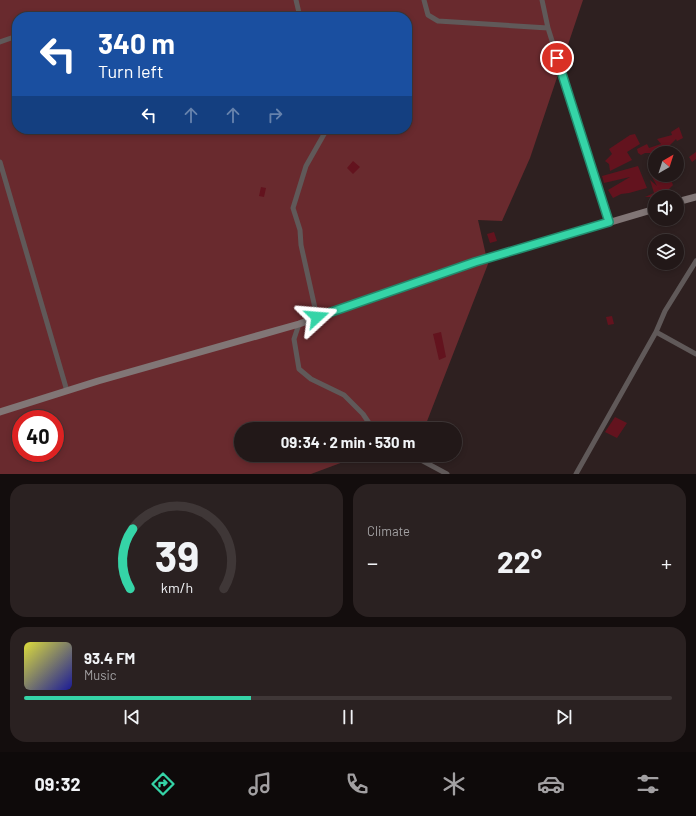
<!DOCTYPE html>
<meta charset="utf-8">
<style>
body{margin:0;font-family:Barlow,sans-serif;background:#2a2121;color:#f1f3f6;height:100vh;display:flex;flex-direction:column;font-size:15px;white-space:nowrap}
*{box-sizing:border-box;margin:0}
p{font-size:13px;color:#a2a0a2}
.icon{flex:none;width:22px;height:22px;fill:none;stroke:currentColor;stroke-width:2;stroke-linecap:round;stroke-linejoin:round}
.map{position:relative;height:474px;overflow:hidden}
.panel{display:flex;flex-direction:column;gap:10px;padding:10px;background:#130d0d;flex:1}
.panel>*{flex:none}
.top-card{position:absolute;left:12px;top:12px;width:400px;height:122px;border-radius:16px;box-shadow:0 2px 6px #0003,0 0 0 1px #3f3737;background:#1a4fa0;color:#fff;overflow:hidden}
.needle{width:26px;rotate:39deg}
.controls{position:absolute;left:648px;top:146px;display:grid;gap:8px}
.controls a{display:grid;place-items:center;width:36px;height:36px;border-radius:50%;background:#221818;box-shadow:0 2px 6px #0003,0 0 0 1px #3f3737;font-size:20px}
.speed{position:absolute;left:12px;top:410px;display:flex;gap:8px;font-size:20px;font-weight:700;text-align:center}
.speed>*{display:grid;place-content:center;width:52px;height:52px;border-radius:50%;background:#221818;box-shadow:0 2px 6px #0003,0 0 0 1px #3f3737;line-height:1}
.speed .limit{border:6px solid #d22;background:#fff;color:#111}
.pin{position:absolute;display:grid;place-items:center;width:34px;height:34px;color:#fff;margin:-17px;border:2px solid #fff;border-radius:50%;box-shadow:0 1px 4px #0007}
.me{position:absolute;width:44px;margin:-22px;rotate:71deg;stroke-linejoin:round;filter:drop-shadow(0 0 3px #0008)}
.turn{display:flex;align-items:center;gap:14px;height:84px;padding:0 20px;font-size:18px}
.turn .icon{width:52px;height:52px;stroke-width:2.5}
.turn b{display:block;font-size:28px;line-height:34px}
.lanes{display:flex;align-items:center;height:38px;padding:0 20px;background:#0003;justify-content:center;gap:20px;direction:ltr}
.lanes .off{opacity:.35}
.big{font-size:30px;font-weight:700;line-height:1.1}
.panel .card{flex:1;display:flex;flex-direction:column;justify-content:center;gap:6px;min-width:0;padding:0 14px;border-radius:16px;background:#2a2121}
.panel .dial{align-items:center;gap:0}
.dial svg{height:104px;overflow:visible;fill:none;stroke:#3f3737;stroke-width:7;stroke-linecap:round;text-anchor:middle}
.dial text{fill:#f1f3f6;stroke:none}
.song{display:flex;align-items:center;gap:12px}
.cover{width:48px;height:48px;border-radius:6px;background:linear-gradient(135deg,hsl(60 70% 55%),hsl(240 70% 35%))}
.played{height:4px;border-radius:2px;background:linear-gradient(90deg,#35d4a7 35%,#3f3737 35%)}
.keys{display:flex;justify-content:space-around;direction:ltr}
.heat{display:flex;justify-content:space-between;align-items:center;font-size:22px;direction:ltr}
.panel .tiles{flex:1;display:grid;gap:10px;grid-template-columns:1fr 1fr}
.card:last-child{grid-column:span 2}
.trip{position:absolute;left:234px;top:422px;width:228px;height:40px;border-radius:20px;background:#221818;box-shadow:0 2px 6px #0003,0 0 0 1px #3f3737;font-weight:700;line-height:40px;text-align:center}
.tab-bar{display:flex;height:64px;justify-content:space-around;align-items:center;background:#0e0a0a;color:#a2a0a2}
.tab-bar .icon{width:28px;height:28px}
.tab-bar .active{color:#35d4a7}
.tab-bar b{font-size:18px;color:#f1f3f6}
.map>svg:first-child{display:block}
.green{fill:#692a2e;fill-rule:evenodd}
.building{fill:#63131e}
.lines{fill:none;stroke-linecap:round;stroke-linejoin:round}
.street{stroke:#605959;stroke-width:5}
.secondary{stroke:#817676;stroke-width:7}
.route-casing{stroke:#228a6d;stroke-width:10}
.route{stroke:#35d4a7;stroke-width:7}
</style>
<div class="map">
<svg width="696" height="474" viewBox="0 0 696 474">
<rect width="100%" height="100%" fill="#2e2020"/>
<path class="green" d="M 0,0 L 583,0 L 530,158 L 502,221 L 478,220 L 488,264 L 424,429 L 241,429 L 241,455 L 362,455 L 311,474 L 0,474 ZM 17,17 L 407,17 L 407,129 L 17,129 ZM 21,419 L 55,419 L 55,453 L 21,453 Z"/>
<path class="building" d="M 679,127 L 683,138 L 677,141 L 676,139 L 669,146 L 673,153 L 645,153 L 641,155 L 638,153 L 637,149 L 647,144 L 649,148 L 661,144 L 657,139 L 672,135 L 671,132 Z
M 635,134 L 640,144 L 627,152 L 632,160 L 610,171 L 609,164 L 605,161 L 612,154 L 609,149 L 630,135 Z
M 696,152 L 696,159 L 692,162 L 689,157 Z
M 353,161 L 360,167 L 353,174 L 347,168 Z
M 638,166 L 647,188 L 629,193 L 621,194 L 613,198 L 608,190 L 630,177 L 604,183 L 602,176 Z
M 651,175 L 664,176 L 669,175 L 673,185 L 669,189 L 670,191 L 666,193 L 667,197 L 645,197 L 654,193 L 650,180 L 657,186 Z
M 261,187 L 266,188 L 264,197 L 259,196 Z
M 494,232 L 497,241 L 490,243 L 487,234 Z
M 612,316 L 614,324 L 608,325 L 606,317 Z
M 441,332 L 446,357 L 439,360 L 433,334 Z
M 615,417 L 627,423 L 617,438 L 605,432 Z"/>
<g class="lines">
<path class="street" d="M 296,0 L 300,17
M 424,0 L 428,15 L 438,21 L 548,28 L 609,222
M 542,0 L 548,28
M 94,17 L 99,17
M 0,42 L 17,36
M 0,162 L 67,391
M 317,317 L 301,245 L 300,230 L 293,208 L 306,166 L 327,129
M 299,324 L 294,339 L 299,369 L 311,379 L 344,395 L 363,414 L 373,429
M 656,332 L 696,354
M 419,455 L 421,460 L 447,474
M 576,474 L 656,332 L 665,311 L 696,261"/>
<path class="secondary" d="M 677,202 L 696,197
M 0,412 L 98,381 L 299,324 L 475,262 L 655,209"/>
</g>
<g class="lines">
<g class="route-casing">
<path id="route" d="M 317,317 L 475,262 L 609,222 L 557,58"/>
</g>
<use href="#route" class="route"/>
</g>
</svg>
<div class="controls">
<a><svg class="needle" viewBox="-14 -14 28 28"><path d="M0-13l5 13h-10z" fill="#e53935"/><path d="M0 13l5-13h-10z" fill="#a2a0a2"/></svg></a>
<a><svg class="icon" aria-label="sound" viewBox="0 0 24 24"><path d="M4 9h4l5-4v14l-5-4H4zM17 9q2 3 0 6"/></svg></a>
<a><svg class="icon" aria-label="layers" viewBox="0 0 24 24"><path d="M12 4l9 5-9 5-9-5zM3 14l9 5 9-5"/></svg></a>
</div>
<div class="speed"><div class="limit">40</div></div>
<div class="pin" style="left:557px;top:58px;background:#d93025"><svg class="icon" aria-label="arrive" viewBox="0 0 24 24"><path d="M6 21V4h12l-3 4 3 4H6"/></svg></div>
<svg class="me" style="left:317px;top:317px" viewBox="-20 -20 40 40"><path d="M0-17L14 15 0 8-14 15z" fill="#35d4a7" stroke="#fff" stroke-width="4"/></svg>
<div class="trip">09:34 · 2 min · 530 m</div>
<div class="top-card">
<div class="turn"><svg class="icon" aria-label="left" viewBox="0 0 24 24"><path d="M17 20v-9H6M10 6l-5 5 5 5"/></svg><div><b>340 m</b>Turn left</div></div>
<div class="lanes"><svg class="icon" aria-label="left" viewBox="0 0 24 24"><path d="M17 20v-9H6M10 6l-5 5 5 5"/></svg><svg class="icon off" aria-label="ahead" viewBox="0 0 24 24"><path d="M12 20V5M6 11l6-6 6 6"/></svg><svg class="icon off" aria-label="ahead" viewBox="0 0 24 24"><path d="M12 20V5M6 11l6-6 6 6"/></svg><svg class="icon off" aria-label="right" viewBox="0 0 24 24"><path d="M7 20v-9h11M14 6l5 5-5 5"/></svg></div>
</div>
</div>
<section class="panel">
<div class="tiles">
<div class="card dial"><svg viewBox="0 0 100 80">
<path d="M14 69A42 42 0 1 1 86 69"/>
<path d="M14 69A42 42 0 0 1 16 23" stroke="#35d4a7"/>
<text x="50" y="56" font-size="32" font-weight="700">39</text>
<text x="50" y="72" font-size="11">km/h</text>
</svg></div>
<div class="card"><p>Climate</p>
<div class="heat"><a>−</a><b class="big">22°</b><a>+</a></div>
</div>
<div class="card">
<div class="song"><i class="cover"></i><div><b>93.4 FM</b><p>Music</p></div></div>
<div class="played"></div>
<div class="keys"><svg class="icon" aria-label="previous" viewBox="0 0 24 24"><path d="M18 5L8 12l10 7zM5 5v14"/></svg><svg class="icon" aria-label="pause" viewBox="0 0 24 24"><path d="M8 5v14M16 5v14"/></svg><svg class="icon" aria-label="next" viewBox="0 0 24 24"><path d="M6 5l10 7-10 7zM19 5v14"/></svg></div>
</div>
</div>
</section>
<nav class="tab-bar">
<b>09:32</b>
<svg class="icon active" aria-label="directions" viewBox="0 0 24 24"><path d="M12 3l9 9-9 9-9-9zM9 14v-3h6M13 9l2 2-2 2"/></svg>
<svg class="icon" aria-label="music" viewBox="0 0 24 24"><path d="M9 18V5l10-2v13"/><circle cx="6" cy="18" r="3"/><circle cx="16" cy="16" r="3"/></svg>
<svg class="icon" aria-label="phone" viewBox="0 0 24 24"><path d="M5 4h4l2 5-3 2q2 4 5 5l2-3 5 2v4C11 20 4 13 5 4z"/></svg>
<svg class="icon" aria-label="climate" viewBox="0 0 24 24"><path d="M12 3v18M4 7l16 10M4 17L20 7"/></svg>
<svg class="icon" aria-label="car" viewBox="0 0 24 24"><path d="M5 17H2v-5l4-1 3-4h7l3 4 3 1v5h-3M9 17h6M6 11h13"/><circle cx="7" cy="17" r="2"/><circle cx="17" cy="17" r="2"/></svg>
<svg class="icon" aria-label="filters" viewBox="0 0 24 24"><path d="M4 7h16M4 17h16"/><circle cx="9" cy="7" r="2"/><circle cx="15" cy="17" r="2"/></svg>
</nav>
